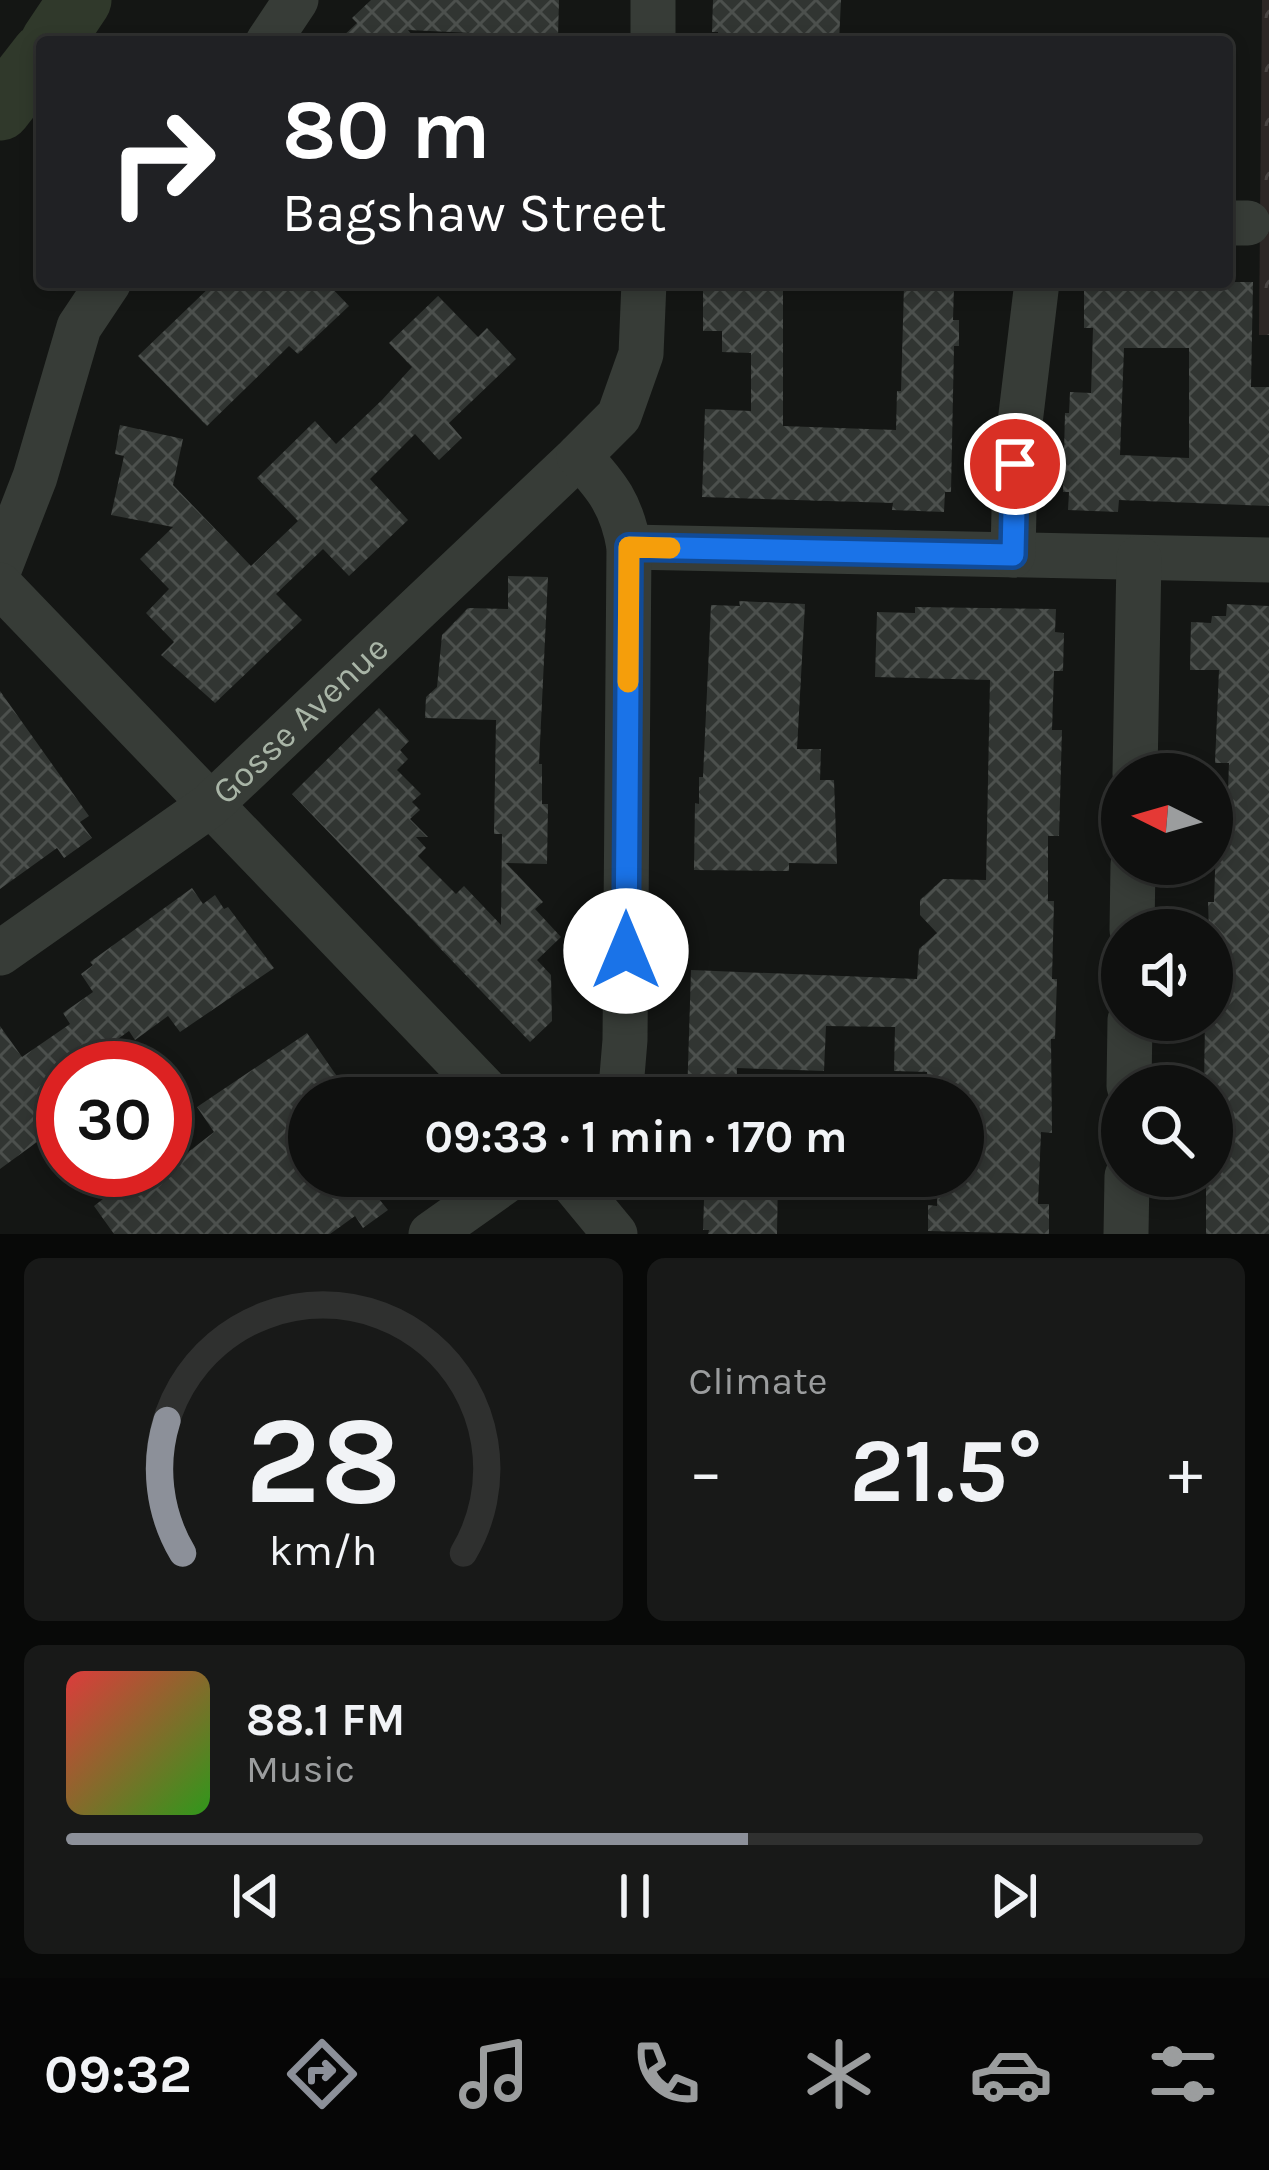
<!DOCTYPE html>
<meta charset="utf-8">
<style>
body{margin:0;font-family:Karla,sans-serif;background:#181918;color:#f1f3f6;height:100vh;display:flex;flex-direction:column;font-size:45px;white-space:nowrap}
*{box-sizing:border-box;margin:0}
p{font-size:39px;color:#9b9d9e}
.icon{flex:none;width:66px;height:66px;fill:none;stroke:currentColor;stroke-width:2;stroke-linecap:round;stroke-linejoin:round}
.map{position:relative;height:1234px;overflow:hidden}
.details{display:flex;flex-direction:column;gap:24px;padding:24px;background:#080908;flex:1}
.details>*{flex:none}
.top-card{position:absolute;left:36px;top:36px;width:1197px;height:252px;border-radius:12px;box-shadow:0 6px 18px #0003,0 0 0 3px #2f302f;background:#202124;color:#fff;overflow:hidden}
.needle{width:78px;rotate:275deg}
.controls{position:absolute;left:1101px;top:753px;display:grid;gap:24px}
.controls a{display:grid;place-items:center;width:132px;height:132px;border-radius:50%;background:#0f100f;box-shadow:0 6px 18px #0003,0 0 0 3px #2f302f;font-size:60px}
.speed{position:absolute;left:36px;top:1041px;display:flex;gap:24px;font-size:60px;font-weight:700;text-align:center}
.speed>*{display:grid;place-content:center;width:156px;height:156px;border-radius:50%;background:#0f100f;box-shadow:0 6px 18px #0003,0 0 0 3px #2f302f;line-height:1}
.speed .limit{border:18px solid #d22;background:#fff;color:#111}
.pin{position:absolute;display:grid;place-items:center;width:102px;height:102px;color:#fff;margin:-51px;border:6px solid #fff;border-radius:50%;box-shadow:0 3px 12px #0007}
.me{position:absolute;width:132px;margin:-66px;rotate:0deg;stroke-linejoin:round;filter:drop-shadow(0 0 9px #0008)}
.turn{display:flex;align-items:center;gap:42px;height:252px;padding:0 48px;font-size:54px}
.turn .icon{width:156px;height:156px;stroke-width:2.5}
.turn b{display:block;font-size:84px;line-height:102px}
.big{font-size:90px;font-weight:700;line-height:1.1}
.details .card{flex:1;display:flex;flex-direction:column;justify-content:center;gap:18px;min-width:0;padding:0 42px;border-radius:18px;background:#181918}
.details .dial{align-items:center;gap:0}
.dial svg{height:312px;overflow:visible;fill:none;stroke:#2f302f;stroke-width:7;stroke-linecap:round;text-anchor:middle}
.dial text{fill:#f1f3f6;stroke:none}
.song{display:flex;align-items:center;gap:36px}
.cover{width:144px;height:144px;border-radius:18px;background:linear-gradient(135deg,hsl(0 70% 55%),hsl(110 70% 35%))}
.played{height:12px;border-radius:6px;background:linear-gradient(90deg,#8c9099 60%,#2f302f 60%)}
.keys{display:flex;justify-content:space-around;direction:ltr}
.heat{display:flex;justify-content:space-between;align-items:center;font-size:66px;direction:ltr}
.details .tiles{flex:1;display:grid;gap:24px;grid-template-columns:1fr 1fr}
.card:last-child{grid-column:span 2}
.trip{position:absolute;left:288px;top:1077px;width:696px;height:120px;border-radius:60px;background:#0f100f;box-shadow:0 6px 18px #0003,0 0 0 3px #2f302f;font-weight:700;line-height:120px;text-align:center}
.dock{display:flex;height:192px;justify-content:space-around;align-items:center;background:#060606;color:#9b9d9e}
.dock .icon{width:84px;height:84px}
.dock .active{color:#8c9099}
.dock b{font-size:54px;color:#f1f3f6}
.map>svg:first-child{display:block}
.forest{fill:url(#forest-crowns)}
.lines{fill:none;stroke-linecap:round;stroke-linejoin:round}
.river{stroke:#30392b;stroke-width:63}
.building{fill:url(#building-cross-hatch);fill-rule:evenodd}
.minor{stroke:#373c37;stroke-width:45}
.route-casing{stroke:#114b97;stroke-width:30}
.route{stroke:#1a73e8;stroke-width:21}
.slow{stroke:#f59e0b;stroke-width:21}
.labels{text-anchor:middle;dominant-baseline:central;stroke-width:12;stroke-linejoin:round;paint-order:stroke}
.street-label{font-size:36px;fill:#a9b5a7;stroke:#0f110f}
</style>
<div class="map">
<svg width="1269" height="1234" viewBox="0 0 1269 1234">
<defs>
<pattern id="forest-crowns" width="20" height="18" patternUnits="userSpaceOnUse" patternTransform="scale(3)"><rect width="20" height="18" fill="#2d2725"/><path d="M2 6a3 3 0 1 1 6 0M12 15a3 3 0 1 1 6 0" fill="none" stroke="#494442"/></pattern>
<pattern id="building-cross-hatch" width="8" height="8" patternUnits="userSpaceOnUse" patternTransform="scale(3)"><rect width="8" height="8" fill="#313532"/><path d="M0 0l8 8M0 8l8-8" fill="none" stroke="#4c504d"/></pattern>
</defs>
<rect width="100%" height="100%" fill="#141614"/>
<path class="forest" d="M 1262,0 L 1269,0 L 1269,335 L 1259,335 Z"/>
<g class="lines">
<path class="river" d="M 52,42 L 80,0
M 0,109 L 42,55"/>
</g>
<path class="building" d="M 371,0 L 559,0 L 558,37 L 408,30 L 418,42 L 337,42 L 357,23 L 352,18 Z
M 713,0 L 841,0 L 839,42 L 718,42 L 718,32 L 712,32 Z
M 215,282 L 326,282 L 349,306 L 298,354 L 289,346 L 207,426 L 138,356 Z
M 703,282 L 783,282 L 783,426 L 896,430 L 897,391 L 901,391 L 904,286 L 954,287 L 953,320 L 959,320 L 959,346 L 954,346 L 951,492 L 945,492 L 944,512 L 892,510 L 893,503 L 702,497 L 705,409 L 751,411 L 751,353 L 722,352 L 722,331 L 703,331 Z
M 1084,282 L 1253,282 L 1251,387 L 1269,387 L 1269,506 L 1119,500 L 1118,512 L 1068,510 L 1069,492 L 1063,492 L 1065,413 L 1069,413 L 1070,392 L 1091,393 L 1093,328 L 1084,328 ZM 1124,348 L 1189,348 L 1189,458 L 1120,455 Z
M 438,296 L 478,337 L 487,328 L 516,359 L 449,423 L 462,438 L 439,460 L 415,434 L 370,479 L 408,520 L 349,576 L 323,549 L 276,594 L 302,620 L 215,703 L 161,655 L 174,642 L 146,613 L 169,589 L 140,559 L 173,527 L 111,515 L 124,456 L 115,454 L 120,425 L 183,439 L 173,485 L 251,566 L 298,521 L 257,478 L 315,421 L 336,444 L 382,400 L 412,367 L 389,343 Z
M 508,576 L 548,577 L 539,764 L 542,764 L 542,804 L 548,804 L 547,864 L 506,863 L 543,902 L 535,909 L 561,937 L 537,960 L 551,975 L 552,1021 L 530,1042 L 292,794 L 379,708 L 409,741 L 400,750 L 408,759 L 397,770 L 421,794 L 412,802 L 420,810 L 410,819 L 428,837 L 416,837 L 426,848 L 418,856 L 456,894 L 464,886 L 501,925 L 502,834 L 494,834 L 496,720 L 425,718 L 426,697 L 437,687 L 442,635 L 468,608 L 508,609 Z
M 739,601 L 805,604 L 797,749 L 821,749 L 820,780 L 834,780 L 837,864 L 789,863 L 789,871 L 694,870 L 695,803 L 699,804 L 699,777 L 703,777 L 711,605 L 740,606 Z
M 1227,604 L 1269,606 L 1269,1234 L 1206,1234 L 1206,1176 L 1212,1176 L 1212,1086 L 1204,1086 L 1205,1020 L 1212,1020 L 1208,902 L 1214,902 L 1216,842 L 1226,842 L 1229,763 L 1215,763 L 1219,670 L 1190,670 L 1191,622 L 1211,623 L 1212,616 L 1226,616 Z
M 915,607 L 1056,609 L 1055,632 L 1064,633 L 1063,671 L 1054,671 L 1052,730 L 1062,730 L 1059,836 L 1048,836 L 1048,901 L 1054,901 L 1052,979 L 1057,979 L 1055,1039 L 1051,1039 L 1052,1133 L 1041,1132 L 1038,1204 L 1049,1204 L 1049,1234 L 928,1231 L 928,1205 L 937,1206 L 938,1176 L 963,1176 L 963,1098 L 926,1098 L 927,1072 L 894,1071 L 895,1027 L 826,1026 L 824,1071 L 737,1068 L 736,1098 L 687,1098 L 691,970 L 917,979 L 919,949 L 937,933 L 920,915 L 920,900 L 943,879 L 986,880 L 990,680 L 875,677 L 877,612 L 915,613 Z
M 0,691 L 89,816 L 80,822 L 92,838 L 64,858 L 57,848 L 0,889 Z
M 192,888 L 203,904 L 215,895 L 224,909 L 228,907 L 274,968 L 180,1032 L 168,1016 L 135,1040 L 129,1031 L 77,1068 L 63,1068 L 63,1123 L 0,1169 L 0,1026 L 22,1057 L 70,1024 L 63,1013 L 93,992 L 81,974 L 93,965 L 90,962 Z
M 307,1033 L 352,1098 L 309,1098 L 309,1176 L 411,1176 L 379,1199 L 388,1210 L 363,1228 L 355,1216 L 330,1234 L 114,1234 L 94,1206 L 140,1170 L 165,1170 L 214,1132 L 197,1107 Z
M 749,1176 L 778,1176 L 777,1234 L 708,1234 L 709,1230 L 703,1230 L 704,1200 L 709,1200 L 709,1193 L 717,1194 L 717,1185 L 749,1186 Z"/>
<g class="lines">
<g class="minor">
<path d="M 268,42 L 296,0"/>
<path d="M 653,42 L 653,0"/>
<path d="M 1227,223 L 1248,223"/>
<path d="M 629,547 L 1269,560"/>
<path d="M 1013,555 L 1015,464 L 1037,282"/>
<path d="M 0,567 L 35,477 L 79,327 L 109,282"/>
<path d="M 0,585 L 493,1098"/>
<path d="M 1135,774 L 1139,558"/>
<path d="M 1132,930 L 1133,864"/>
<path id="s1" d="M 0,953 L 209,806 L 579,456"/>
<path d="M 1129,1086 L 1130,1020"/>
<path d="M 613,1098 L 621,1088 L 625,1040 L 629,547 C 622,505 607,486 579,456 L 619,416 L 641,354 L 644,282"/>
<path d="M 567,1176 L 615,1234"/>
<path d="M 431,1234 L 513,1176"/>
<path d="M 1126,1234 L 1127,1176"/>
</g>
</g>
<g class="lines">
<g class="route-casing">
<path id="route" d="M 626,951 L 629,547 L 1013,555 L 1015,464"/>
</g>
<use href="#route" class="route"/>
<path class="slow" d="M 628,682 L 629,547 L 670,548"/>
</g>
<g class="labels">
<g class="street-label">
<text stroke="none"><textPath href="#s1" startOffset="381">Gosse Avenue</textPath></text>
</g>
</g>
</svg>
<div class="controls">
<a><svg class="needle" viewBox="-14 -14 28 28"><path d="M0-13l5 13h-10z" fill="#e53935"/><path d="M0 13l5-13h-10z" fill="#9b9d9e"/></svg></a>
<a><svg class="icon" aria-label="sound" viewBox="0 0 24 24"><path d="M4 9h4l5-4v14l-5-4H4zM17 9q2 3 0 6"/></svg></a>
<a><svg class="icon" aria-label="search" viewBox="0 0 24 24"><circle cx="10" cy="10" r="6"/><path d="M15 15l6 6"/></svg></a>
</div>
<div class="speed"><div class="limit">30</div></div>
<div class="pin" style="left:1015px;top:464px;background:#d93025"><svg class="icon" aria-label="arrive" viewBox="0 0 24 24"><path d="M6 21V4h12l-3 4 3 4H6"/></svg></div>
<svg class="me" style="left:626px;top:951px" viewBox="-20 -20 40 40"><circle r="19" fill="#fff"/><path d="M0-13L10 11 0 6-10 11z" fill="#1a73e8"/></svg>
<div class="trip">09:33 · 1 min · 170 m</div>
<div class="top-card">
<div class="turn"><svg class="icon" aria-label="right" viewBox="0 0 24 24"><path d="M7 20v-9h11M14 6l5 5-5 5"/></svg><div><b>80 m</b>Bagshaw Street</div></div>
</div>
</div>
<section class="details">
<div class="tiles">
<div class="card dial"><svg viewBox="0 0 100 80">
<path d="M14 69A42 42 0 1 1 86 69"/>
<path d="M14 69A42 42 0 0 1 10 35" stroke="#8c9099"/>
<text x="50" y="56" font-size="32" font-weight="700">28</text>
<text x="50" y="72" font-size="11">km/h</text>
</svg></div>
<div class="card"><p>Climate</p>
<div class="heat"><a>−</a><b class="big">21.5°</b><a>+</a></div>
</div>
<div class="card">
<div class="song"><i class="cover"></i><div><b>88.1 FM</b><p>Music</p></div></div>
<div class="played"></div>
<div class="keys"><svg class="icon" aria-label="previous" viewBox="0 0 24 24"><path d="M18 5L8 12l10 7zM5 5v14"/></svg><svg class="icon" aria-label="pause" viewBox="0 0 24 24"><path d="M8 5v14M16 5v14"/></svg><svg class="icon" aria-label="next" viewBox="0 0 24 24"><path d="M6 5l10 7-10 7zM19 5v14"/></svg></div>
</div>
</div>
</section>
<nav class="dock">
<b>09:32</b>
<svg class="icon active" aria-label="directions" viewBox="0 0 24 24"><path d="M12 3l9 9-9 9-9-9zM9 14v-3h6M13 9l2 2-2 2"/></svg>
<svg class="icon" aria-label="music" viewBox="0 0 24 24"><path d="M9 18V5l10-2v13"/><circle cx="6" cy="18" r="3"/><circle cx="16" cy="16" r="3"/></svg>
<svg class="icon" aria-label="phone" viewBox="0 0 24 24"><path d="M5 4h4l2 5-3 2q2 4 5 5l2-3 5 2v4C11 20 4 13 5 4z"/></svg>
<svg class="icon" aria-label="climate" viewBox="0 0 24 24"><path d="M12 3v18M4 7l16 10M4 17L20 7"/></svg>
<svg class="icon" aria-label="car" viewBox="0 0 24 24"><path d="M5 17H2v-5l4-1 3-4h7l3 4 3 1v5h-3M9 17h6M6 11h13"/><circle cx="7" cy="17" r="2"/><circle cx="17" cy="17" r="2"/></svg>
<svg class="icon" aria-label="filters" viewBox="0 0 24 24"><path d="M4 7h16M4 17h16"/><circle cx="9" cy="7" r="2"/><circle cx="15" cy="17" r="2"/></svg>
</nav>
